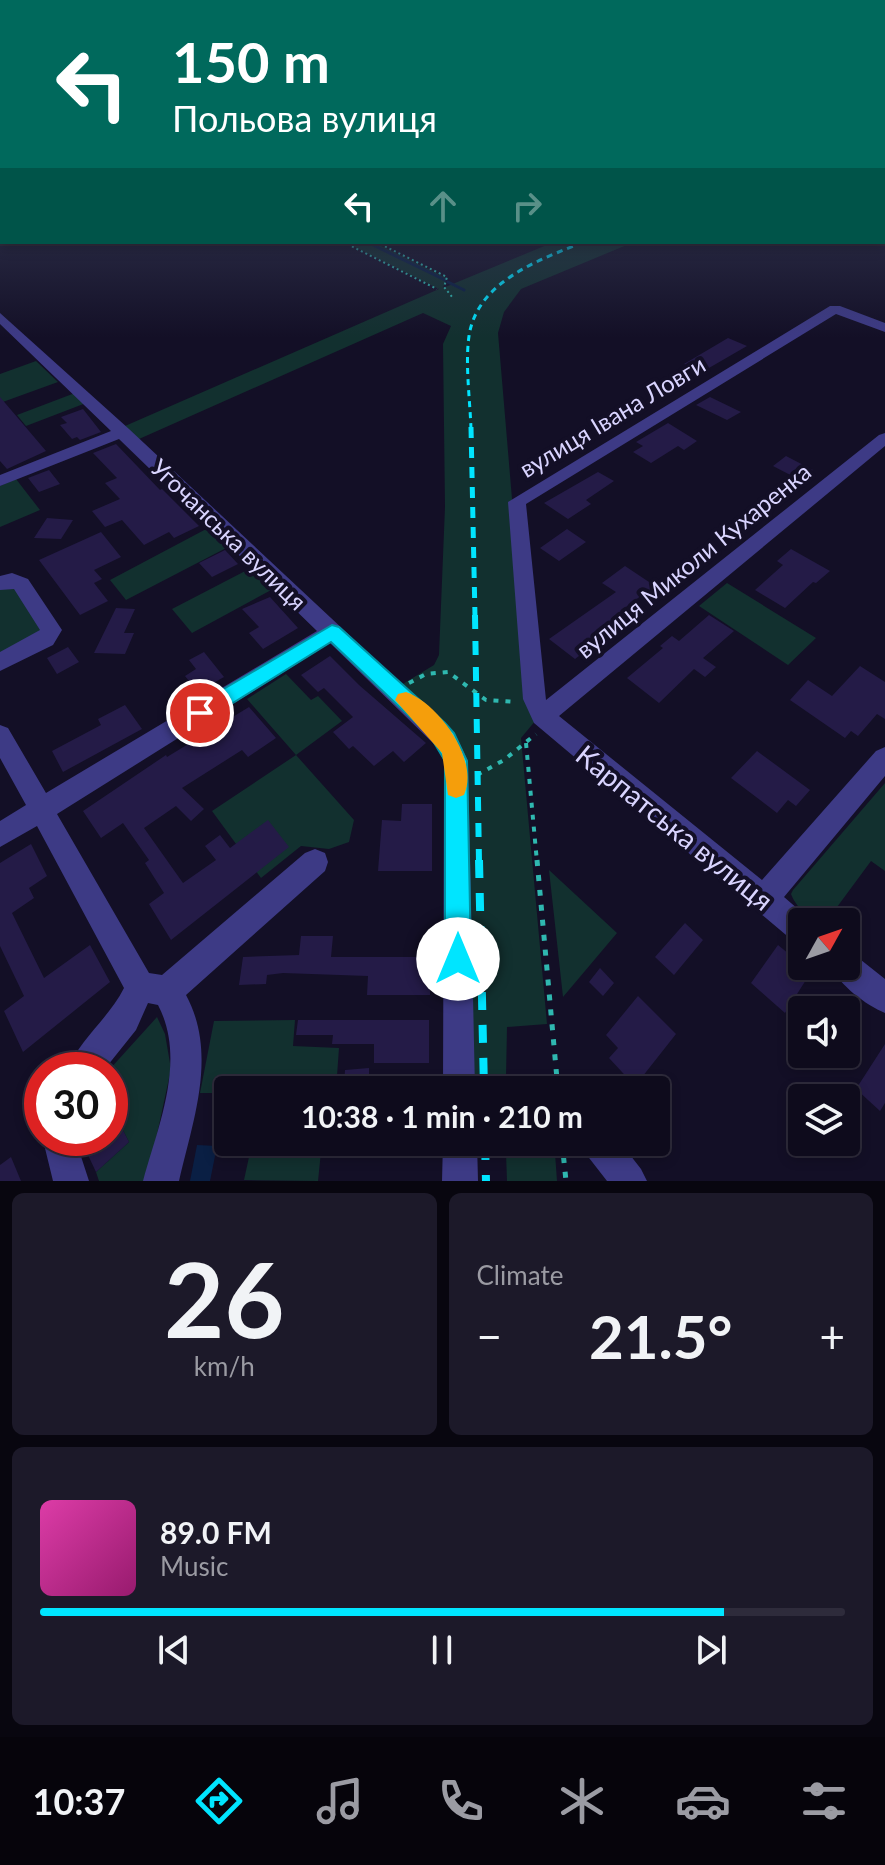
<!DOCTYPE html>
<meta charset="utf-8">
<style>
body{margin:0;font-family:Lato,sans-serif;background:#1c1929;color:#f1f3f6;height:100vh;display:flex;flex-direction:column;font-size:30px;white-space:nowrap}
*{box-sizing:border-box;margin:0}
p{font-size:26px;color:#9b9ba3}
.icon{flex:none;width:44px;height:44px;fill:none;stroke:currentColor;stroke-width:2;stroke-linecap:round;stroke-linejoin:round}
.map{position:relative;height:1181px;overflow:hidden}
.side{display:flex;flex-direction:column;gap:12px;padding:12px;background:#08060f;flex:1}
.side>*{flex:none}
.top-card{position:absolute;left:0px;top:0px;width:886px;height:244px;box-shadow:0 4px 12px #0003,0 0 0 2px #2e2b3b;background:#00695c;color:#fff;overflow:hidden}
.needle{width:52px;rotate:50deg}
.tools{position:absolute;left:788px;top:908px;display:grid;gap:16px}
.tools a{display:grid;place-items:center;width:72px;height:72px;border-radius:8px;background:#0e0b1c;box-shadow:0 4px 12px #0003,0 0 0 2px #2e2b3b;font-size:40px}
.speed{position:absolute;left:24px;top:1052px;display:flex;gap:16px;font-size:40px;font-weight:700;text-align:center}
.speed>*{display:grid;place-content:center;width:104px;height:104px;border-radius:50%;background:#0e0b1c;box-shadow:0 4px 12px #0003,0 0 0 2px #2e2b3b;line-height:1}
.speed .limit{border:12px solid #d22;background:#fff;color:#111}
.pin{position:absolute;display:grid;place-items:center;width:68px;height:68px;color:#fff;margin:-34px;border:4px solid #fff;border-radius:50%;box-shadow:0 2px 8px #0007}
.me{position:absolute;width:88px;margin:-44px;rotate:0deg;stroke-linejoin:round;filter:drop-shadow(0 0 6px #0008)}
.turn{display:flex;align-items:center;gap:28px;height:168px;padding:0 40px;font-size:36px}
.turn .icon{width:104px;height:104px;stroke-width:2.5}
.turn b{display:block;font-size:56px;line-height:68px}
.lanes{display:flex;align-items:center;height:76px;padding:0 40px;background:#0003;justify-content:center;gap:40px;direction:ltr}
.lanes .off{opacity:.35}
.big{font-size:60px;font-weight:700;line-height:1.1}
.side .card{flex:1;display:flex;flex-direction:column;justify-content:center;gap:12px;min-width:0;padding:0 28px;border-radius:12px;background:#1c1929}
.side .dial{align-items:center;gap:0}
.dial b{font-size:104px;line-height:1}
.song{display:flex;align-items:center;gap:24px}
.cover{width:96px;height:96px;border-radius:12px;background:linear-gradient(135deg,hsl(320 70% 55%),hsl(320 70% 35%))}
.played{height:8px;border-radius:4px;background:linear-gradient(90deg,#00e5ff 85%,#2e2b3b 85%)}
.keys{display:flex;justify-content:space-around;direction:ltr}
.heat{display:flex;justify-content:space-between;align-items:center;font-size:44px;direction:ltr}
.side .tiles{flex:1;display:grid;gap:12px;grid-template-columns:1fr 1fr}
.card:last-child{grid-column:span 2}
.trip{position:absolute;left:214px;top:1076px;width:456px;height:80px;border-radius:8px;background:#0e0b1c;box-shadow:0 4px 12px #0003,0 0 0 2px #2e2b3b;font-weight:700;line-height:80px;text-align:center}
.tab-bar{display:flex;height:128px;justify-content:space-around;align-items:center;background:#06040b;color:#9b9ba3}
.tab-bar .icon{width:56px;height:56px}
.tab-bar .current{color:#00e5ff}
.tab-bar b{font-size:36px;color:#f1f3f6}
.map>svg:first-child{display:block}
.green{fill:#12302f}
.water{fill:#0a1f44}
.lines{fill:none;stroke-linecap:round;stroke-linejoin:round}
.stream{stroke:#0a1f44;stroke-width:3}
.building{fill:#241b47}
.path-far2{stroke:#2fb8b0;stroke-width:2;stroke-dasharray:2 3;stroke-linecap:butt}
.path-far1{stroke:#2fb8b0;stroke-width:4;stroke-dasharray:5 7;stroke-linecap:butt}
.path{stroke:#2fb8b0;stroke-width:5;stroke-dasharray:6 9;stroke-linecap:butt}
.minor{fill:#3d3a85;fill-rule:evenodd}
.rail-far3{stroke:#00e5ff;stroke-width:3;stroke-dasharray:6 5;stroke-linecap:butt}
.rail-far2{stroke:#00e5ff;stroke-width:5;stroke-dasharray:11 9;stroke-linecap:butt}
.rail-far1{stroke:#00e5ff;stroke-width:6;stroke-dasharray:14 12;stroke-linecap:butt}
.rail{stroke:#00e5ff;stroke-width:8;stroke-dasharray:18 15;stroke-linecap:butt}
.route{fill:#00e5ff;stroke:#0095a6;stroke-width:2}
.slow{fill:#f59e0b}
.labels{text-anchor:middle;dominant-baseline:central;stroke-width:8;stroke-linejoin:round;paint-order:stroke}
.street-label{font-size:24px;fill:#d9d4ff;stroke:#130f26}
.near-street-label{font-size:28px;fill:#d9d4ff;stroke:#130f26}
</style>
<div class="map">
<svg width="885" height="1181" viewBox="0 0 885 1181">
<rect width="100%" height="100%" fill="#130f26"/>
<path class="green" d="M 345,242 L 373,242 L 446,278 L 443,288 L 554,242 L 634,242 L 521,289 L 504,312 L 498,333 L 529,700 L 536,720 L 521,738 L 547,1024 L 507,1027 L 506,1077 L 466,1076 L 462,755 L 401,685 L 434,665 L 439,655 L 445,507 L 443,344 L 451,326 L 423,313 L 139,439 L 125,426 L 439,289 Z
M 36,361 L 58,382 L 0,403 L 0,374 Z
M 75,393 L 86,403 L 26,426 L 17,415 Z
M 16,479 L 40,510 L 0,527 L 0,486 Z
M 210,527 L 230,546 L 126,600 L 110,580 Z
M 251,568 L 273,589 L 192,633 L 172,609 Z
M 7,580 L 50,627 L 0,662 L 0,583 Z
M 727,583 L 816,638 L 788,665 L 699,606 Z
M 286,674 L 311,700 L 318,696 L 342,721 L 296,755 L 354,820 L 349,842 L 329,849 L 301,846 L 261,878 L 212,811 L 296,755 L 247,699 Z
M 885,783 L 885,871 L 871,861 L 826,922 C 812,922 796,908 791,894 L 793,890 Z
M 549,870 L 617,933 L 563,997 Z
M 157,1017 L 165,1034 L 171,1069 L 147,1181 L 99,1181 L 96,1172 L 129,1142 L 114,1113 L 110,1115 L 109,1070 Z
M 295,1020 L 293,1046 L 339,1048 L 336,1090 L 228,1090 L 228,1093 L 200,1093 L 214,1021 Z
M 228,1103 L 228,1142 L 322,1142 L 318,1181 L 244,1180 L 249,1157 L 218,1156 Z
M 506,1153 L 555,1153 L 557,1181 L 507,1181 Z"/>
<path class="water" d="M 197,1145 L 217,1146 L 210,1181 L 190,1181 Z"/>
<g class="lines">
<path class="stream" d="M 367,242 L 445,280
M 448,282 L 464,290"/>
</g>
<path class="building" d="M 728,338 L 747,346 L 702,372 L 684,364 Z
M 0,397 L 46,451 L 7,469 L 0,461 Z
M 710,397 L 741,412 L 727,420 L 696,405 Z
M 83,409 L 101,432 L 80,440 L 77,437 L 72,439 L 60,425 L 67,423 L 61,417 Z
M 668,423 L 697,441 L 684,450 L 678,446 L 651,463 L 633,452 L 643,446 L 636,442 Z
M 116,444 L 160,490 L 162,489 L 199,526 L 174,538 L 169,532 L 144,545 L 122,520 L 105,527 L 92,511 L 120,499 L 105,483 L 117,478 L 93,453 Z
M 786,456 L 813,470 L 800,480 L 773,466 Z
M 49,470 L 60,484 L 39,492 L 28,478 Z
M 598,472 L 614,481 L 586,500 L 591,504 L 568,519 L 544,503 Z
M 47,518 L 73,520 L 61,539 L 34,538 Z
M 567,529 L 586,542 L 559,561 L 540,548 Z
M 101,532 L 121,557 L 94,570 L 102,579 L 94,583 L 108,601 L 80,615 L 39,560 Z
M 791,549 L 830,571 L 816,583 L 813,582 L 785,608 L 755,590 L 783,565 L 777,561 Z
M 225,550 L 238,564 L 212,577 L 199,563 Z
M 625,566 L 658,588 L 646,597 L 642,595 L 622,610 L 631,616 L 575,659 L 549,639 L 616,592 L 602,583 Z
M 270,597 L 298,628 L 263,649 L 249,633 L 259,627 L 242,609 Z
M 116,608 L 135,609 L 124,633 L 134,633 L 125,654 L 94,653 Z
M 709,615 L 734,631 L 703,658 L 716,667 L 705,677 L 694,669 L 659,703 L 627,678 L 663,648 L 660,646 L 672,636 L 679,641 Z
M 68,647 L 79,662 L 57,674 L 47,658 Z
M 204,652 L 224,677 L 208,686 L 203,680 L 193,686 L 185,676 L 196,669 L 189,660 Z
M 330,656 L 359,685 L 426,743 L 404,762 L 393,751 L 374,766 L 353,746 L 349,749 L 333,732 L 353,717 L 324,688 L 318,692 L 301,675 Z
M 860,666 L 885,682 L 885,719 L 877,714 L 858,736 L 851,731 L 845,738 L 790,700 L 808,680 L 832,696 Z
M 125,705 L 142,729 L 63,772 L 52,751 L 101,725 L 98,719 Z
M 249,707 L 276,738 L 248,757 L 242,750 L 182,788 L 204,809 L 191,821 L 176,806 L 144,828 L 183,883 L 216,860 L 205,846 L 220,835 L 230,848 L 268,820 L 289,847 L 171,940 L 149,904 L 164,893 L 145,863 L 149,860 L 123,823 L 101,838 L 83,811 L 166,755 L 167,757 Z
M 757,751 L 810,790 L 796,806 L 788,800 L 777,813 L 731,778 Z
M 402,804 L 432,804 L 432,871 L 378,871 L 382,820 L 401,821 Z
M 31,844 L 47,876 L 29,888 L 34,898 L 12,913 L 44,978 L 90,945 L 110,982 L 23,1052 L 4,1011 L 24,996 L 0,946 L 0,863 Z
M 685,923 L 703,940 L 674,975 L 655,957 Z
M 301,936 L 333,936 L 331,957 L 430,957 L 430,995 L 367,995 L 368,976 L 283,973 L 267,975 L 266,984 L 239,985 L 243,957 L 299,955 Z
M 778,945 L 811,972 L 785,1013 L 751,983 Z
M 600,968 L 614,983 L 603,996 L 589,982 Z
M 638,996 L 676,1034 L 635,1086 L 609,1058 L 618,1048 L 606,1035 Z
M 298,1020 L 429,1020 L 429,1063 L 374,1063 L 374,1044 L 332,1044 L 333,1035 L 296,1035 Z
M 885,1044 L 885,1103 L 880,1111 L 856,1089 Z
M 369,1068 L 369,1085 L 344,1086 L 345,1070 Z
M 110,1105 L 129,1142 L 96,1172 L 80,1138 L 110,1138 Z
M 11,1157 L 21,1181 L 0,1181 L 0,1165 Z"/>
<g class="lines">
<path class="path-far2" d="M 343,242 L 437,289
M 376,242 L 447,277 L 444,287 L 453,298"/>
<path class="path-far1" d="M 409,683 L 426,674 L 448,672 L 486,700 L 517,702
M 526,743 L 537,862
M 477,775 L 504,760 L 536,734"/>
<path class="path" d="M 537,860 L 558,1090
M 562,1142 L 566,1181"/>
<path class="minor" d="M 830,306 L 840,306 L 885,323 L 885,332 L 836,314 L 526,504 L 546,700 L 879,435 L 885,433 L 885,446 L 559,716 L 762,880 L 876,751 L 885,747 L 885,776 L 784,897 L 813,922 L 802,922 L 802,944 L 792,940 L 534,723 L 523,699 L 508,502 Z
M 0,313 L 129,429 L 454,733 L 468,761 L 475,1090 L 443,1090 L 444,761 L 437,747 L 330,643 L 57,814 L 149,973 L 162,975 L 305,853 L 315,849 L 325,853 L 328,862 L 325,871 L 186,995 C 218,1054 193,1120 179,1181 L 143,1181 C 158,1126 187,1060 158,1005 L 148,1003 L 136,1030 L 104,1070 L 67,1070 C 80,1039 109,1018 124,988 L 37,826 L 0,847 L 0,821 L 26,805 L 0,758 L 0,725 L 8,728 L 46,793 L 317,631 L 119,439 L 0,486 L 0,475 L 111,431 L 0,324 Z
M 12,573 L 28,579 L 62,630 L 53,645 L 0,671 L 0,652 L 40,630 L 14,589 L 0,590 L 0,576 Z
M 846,951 L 856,956 L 885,979 L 885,1013 C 866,1005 839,985 831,966 L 846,966 Z
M 42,1136 L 75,1138 L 89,1181 L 53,1181 Z
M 443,1142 L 477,1142 L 478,1181 L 442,1181 Z
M 581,1142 L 620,1142 L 641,1169 L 647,1181 L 607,1181 L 586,1154 Z"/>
<path class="rail-far3" d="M 471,429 C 470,399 465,365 469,336 C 477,281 541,259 584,242"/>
<path class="rail-far2" d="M 471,427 L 475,617"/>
<path class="rail-far1" d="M 475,615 L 479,862"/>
<path class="rail" d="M 479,860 L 484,1090
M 485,1142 L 486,1181"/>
</g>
<linearGradient id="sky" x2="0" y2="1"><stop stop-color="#0a0815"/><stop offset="0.51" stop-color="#333752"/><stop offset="1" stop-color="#333752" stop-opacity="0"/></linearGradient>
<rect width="885" height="338" fill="url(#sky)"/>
<path class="route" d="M 332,625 L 339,627 L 445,723 L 454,733 L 467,761 L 471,959 L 467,969 L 458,973 L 449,969 L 445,959 L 445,761 L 430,736 L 331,642 L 207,719 L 200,722 L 193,719 L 189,713 L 193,707 Z"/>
<path class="slow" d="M 406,692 C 438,703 480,760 464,795 L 456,798 L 448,795 L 442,753 L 395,700 L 398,694 Z"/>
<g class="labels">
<g class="street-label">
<text transform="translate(612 416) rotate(-31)">вулиця Івана Ловги</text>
<text transform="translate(229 534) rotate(44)">Угочанська вулиця</text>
<text transform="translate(693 560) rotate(-39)">вулиця Миколи Кухаренка</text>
</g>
<g class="near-street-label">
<text transform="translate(675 827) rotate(39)">Карпатська вулиця</text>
</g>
</g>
</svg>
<div class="tools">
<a><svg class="needle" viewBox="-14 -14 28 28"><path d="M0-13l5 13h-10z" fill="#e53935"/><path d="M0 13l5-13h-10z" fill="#9b9ba3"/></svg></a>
<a><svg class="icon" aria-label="sound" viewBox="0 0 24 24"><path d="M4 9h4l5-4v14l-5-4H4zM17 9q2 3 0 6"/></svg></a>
<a><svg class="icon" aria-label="layers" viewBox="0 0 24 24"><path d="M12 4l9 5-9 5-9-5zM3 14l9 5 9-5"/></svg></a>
</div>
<div class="speed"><div class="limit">30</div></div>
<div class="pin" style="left:200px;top:713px;background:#d93025"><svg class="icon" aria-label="arrive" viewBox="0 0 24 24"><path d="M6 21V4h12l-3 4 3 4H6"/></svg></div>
<svg class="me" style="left:458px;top:959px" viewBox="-20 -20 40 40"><circle r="19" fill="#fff"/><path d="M0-13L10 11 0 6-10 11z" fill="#00e5ff"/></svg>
<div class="trip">10:38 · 1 min · 210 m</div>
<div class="top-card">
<div class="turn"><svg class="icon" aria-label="left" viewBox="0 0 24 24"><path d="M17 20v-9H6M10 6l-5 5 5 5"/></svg><div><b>150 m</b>Польова вулиця</div></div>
<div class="lanes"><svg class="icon" aria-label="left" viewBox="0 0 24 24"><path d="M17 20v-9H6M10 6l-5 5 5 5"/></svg><svg class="icon off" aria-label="ahead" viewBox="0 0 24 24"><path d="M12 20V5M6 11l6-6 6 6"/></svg><svg class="icon off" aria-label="right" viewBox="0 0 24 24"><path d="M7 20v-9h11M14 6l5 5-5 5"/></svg></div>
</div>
</div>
<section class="side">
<div class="tiles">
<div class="card dial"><b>26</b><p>km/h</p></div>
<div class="card"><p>Climate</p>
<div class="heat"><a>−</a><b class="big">21.5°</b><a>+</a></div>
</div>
<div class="card">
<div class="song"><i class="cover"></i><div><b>89.0 FM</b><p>Music</p></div></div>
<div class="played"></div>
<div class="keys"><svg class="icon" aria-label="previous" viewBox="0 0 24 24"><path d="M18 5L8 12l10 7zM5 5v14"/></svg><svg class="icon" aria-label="pause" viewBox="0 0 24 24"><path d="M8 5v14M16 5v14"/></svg><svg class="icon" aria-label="next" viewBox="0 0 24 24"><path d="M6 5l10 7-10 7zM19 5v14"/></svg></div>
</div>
</div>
</section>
<nav class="tab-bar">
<b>10:37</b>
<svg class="icon current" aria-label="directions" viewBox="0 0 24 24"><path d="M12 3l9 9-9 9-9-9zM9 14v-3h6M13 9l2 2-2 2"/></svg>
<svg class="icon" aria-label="music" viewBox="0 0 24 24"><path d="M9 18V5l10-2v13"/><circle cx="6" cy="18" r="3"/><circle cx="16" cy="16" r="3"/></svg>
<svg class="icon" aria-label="phone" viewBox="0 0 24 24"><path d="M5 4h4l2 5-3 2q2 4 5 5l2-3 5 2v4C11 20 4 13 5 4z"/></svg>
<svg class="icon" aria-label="climate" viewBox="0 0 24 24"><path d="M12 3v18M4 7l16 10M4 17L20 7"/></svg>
<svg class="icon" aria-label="car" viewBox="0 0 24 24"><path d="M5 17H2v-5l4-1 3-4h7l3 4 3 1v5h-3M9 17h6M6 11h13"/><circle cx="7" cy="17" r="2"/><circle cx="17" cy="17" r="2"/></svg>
<svg class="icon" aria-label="filters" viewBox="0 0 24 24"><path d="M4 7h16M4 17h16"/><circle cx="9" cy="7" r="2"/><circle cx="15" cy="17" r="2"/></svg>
</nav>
